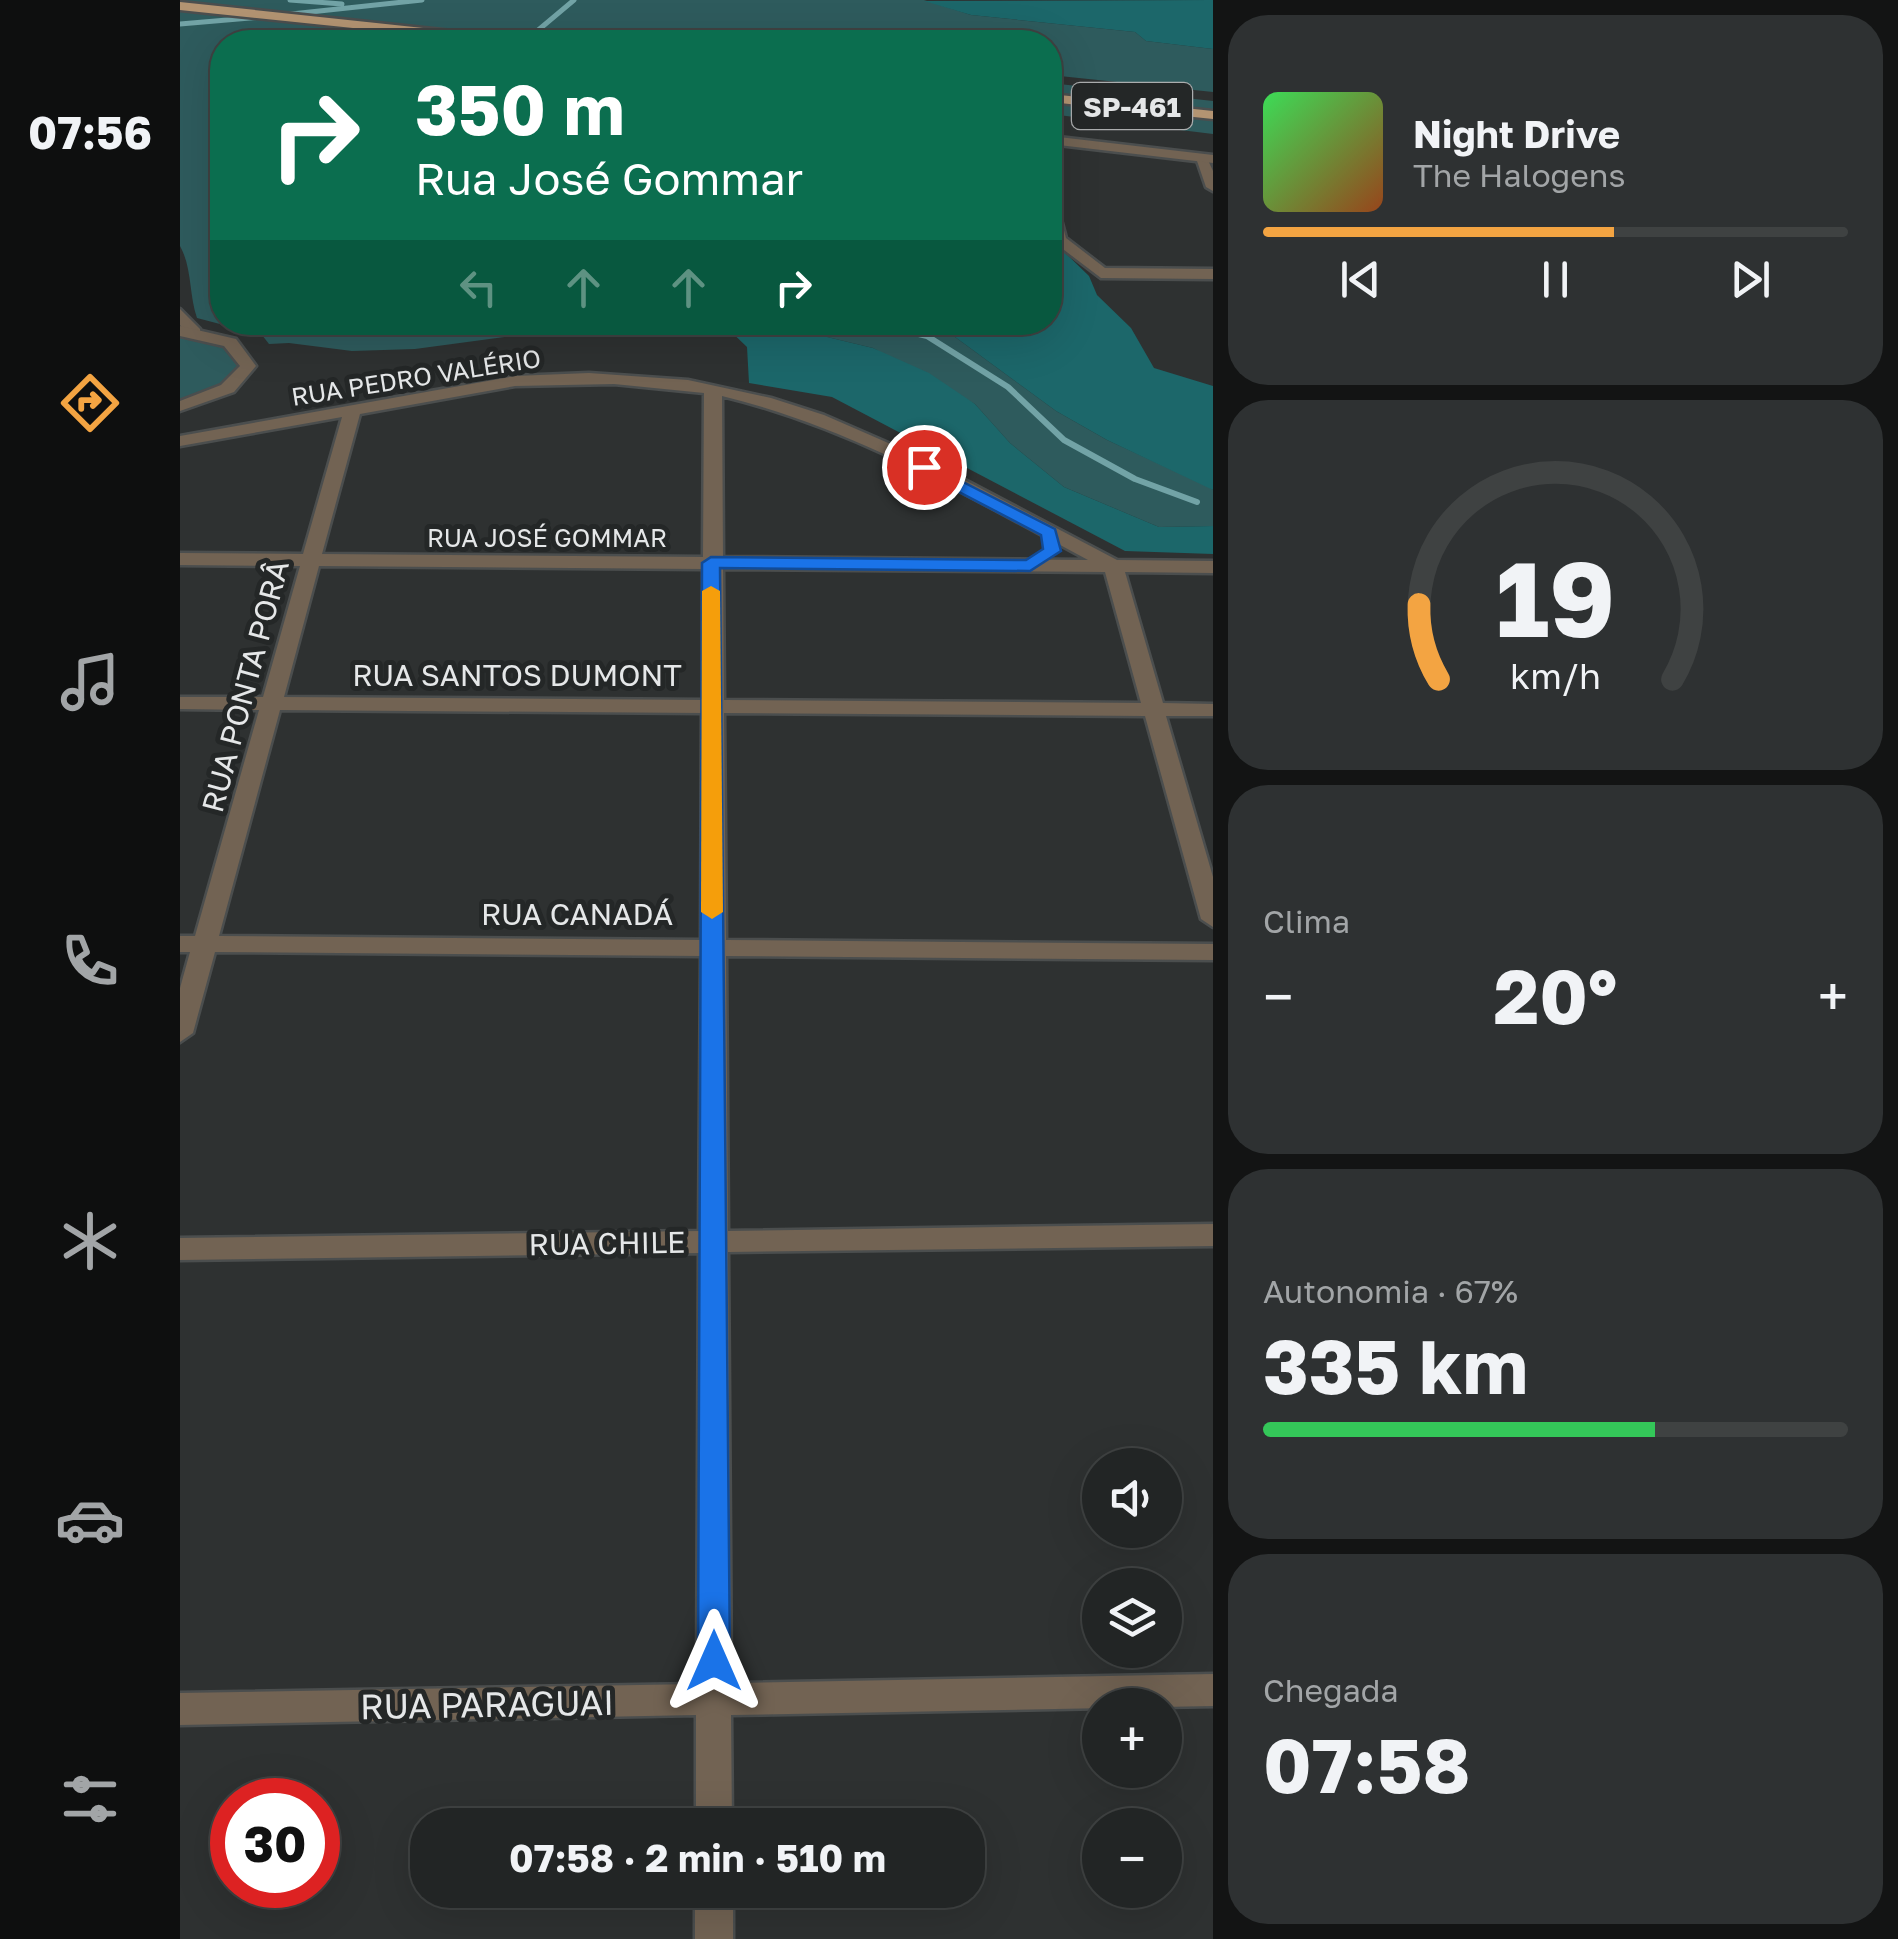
<!DOCTYPE html>
<html lang="pt">
<meta charset="utf-8">
<style>
body{margin:0;font-family:"Golos Text",sans-serif;background:#2e3132;color:#f1f3f6;height:100vh;display:flex;flex-direction:column;font-size:38px;white-space:nowrap}
*{box-sizing:border-box;margin:0}
p{font-size:32px;color:#a2a5a7}
.icon{flex:none;width:55px;height:55px;fill:none;stroke:currentColor;stroke-width:2;stroke-linecap:round;stroke-linejoin:round}
.map{position:relative;flex:1;overflow:hidden}
.details{display:flex;flex-direction:column;gap:15px;padding:15px;background:#131414;width:685px}
.details>*{flex:none}
.hud{position:absolute;left:30px;top:30px;width:852px;height:305px;border-radius:40px;box-shadow:0 10px 40px #0002,0 0 0 2px #3f4242;background:#0b6e4f;color:#fff;overflow:hidden}
.tools{position:absolute;left:902px;top:1448px;display:grid;gap:20px}
.tools a{display:grid;place-items:center;width:100px;height:100px;border-radius:50%;background:#222525;box-shadow:0 10px 40px #0002,0 0 0 2px #3f4242;font-size:50px}
.speed{position:absolute;left:30px;top:1778px;display:flex;gap:20px;font-size:50px;font-weight:700;text-align:center}
.speed>*{display:grid;place-content:center;width:130px;height:130px;border-radius:50%;background:#222525;box-shadow:0 10px 40px #0002,0 0 0 2px #3f4242;line-height:1}
.speed .limit{border:15px solid #d22;background:#fff;color:#111}
.pin{position:absolute;display:grid;place-items:center;width:85px;height:85px;color:#fff;margin:-42px;border:5px solid #fff;border-radius:50%;box-shadow:0 2px 10px #0007}
.me{position:absolute;width:110px;margin:-55px;rotate:0deg;stroke-linejoin:round;filter:drop-shadow(0 0 8px #0008)}
.turn{display:flex;align-items:center;gap:35px;height:210px;padding:0 40px;font-size:45px}
.turn .icon{width:130px;height:130px;stroke-width:2.5}
.turn b{display:block;font-size:70px;line-height:85px}
.lanes{display:flex;align-items:center;height:95px;padding:0 40px;background:#0003;justify-content:center;gap:50px;direction:ltr}
.lanes .off{opacity:.35}
.big{font-size:75px;font-weight:700;line-height:1.1}
.details .card{flex:1;display:flex;flex-direction:column;justify-content:center;gap:15px;min-width:0;padding:0 35px;border-radius:40px;background:#2e3132}
.details .dial{align-items:center;gap:0}
.dial svg{height:260px;overflow:visible;fill:none;stroke:#3f4242;stroke-width:7;stroke-linecap:round;text-anchor:middle}
.dial text{fill:#f1f3f6;stroke:none}
.song{display:flex;align-items:center;gap:30px}
.cover{width:120px;height:120px;border-radius:15px;background:linear-gradient(135deg,hsl(130 70% 55%),hsl(20 70% 35%))}
.played{height:10px;border-radius:5px;background:linear-gradient(90deg,#f3a442 60%,#3f4242 60%)}
.keys{display:flex;justify-content:space-around;direction:ltr}
.heat{display:flex;justify-content:space-between;align-items:center;font-size:55px;direction:ltr}
.charge{height:15px;border-radius:8px;background:linear-gradient(90deg,#34c759 67%,#3f4242 0)}
.trip{position:absolute;left:230px;top:1808px;width:575px;height:100px;border-radius:40px;background:#222525;box-shadow:0 10px 40px #0002,0 0 0 2px #3f4242;font-weight:700;line-height:100px;text-align:center}
main{display:flex;flex:1;min-height:0}
.tab-bar{display:flex;flex-direction:column;width:180px;justify-content:space-around;align-items:center;background:#0e0f0f;color:#a2a5a7}
.tab-bar .icon{width:70px;height:70px}
.tab-bar .active{color:#f3a442}
.tab-bar b{font-size:45px;color:#f1f3f6}
.map>svg:first-child{display:block}
.green{fill:#2e5b5d}
.forest{fill:#1c676a}
.lines{fill:none;stroke-linecap:round;stroke-linejoin:round}
.stream-far1{stroke:#72a3a6;stroke-width:5}
.stream{stroke:#72a3a6;stroke-width:6}
.minor-casing{stroke:#4b4e4e;stroke-width:5}
.tertiary-casing{stroke:#4b4e4e;stroke-width:5}
.primary-casing{stroke:#4b4e4e;stroke-width:5}
.minor{fill:#726353;fill-rule:evenodd}
.tertiary{fill:#726353;fill-rule:evenodd}
.primary{fill:#b39472;fill-rule:evenodd}
.route{fill:#1a73e8;stroke:#114b97;stroke-width:2.5}
.slow{fill:#f59e0b}
.labels{text-anchor:middle;dominant-baseline:central;stroke-width:10;stroke-linejoin:round;paint-order:stroke}
.far-street-label{font-size:25px;fill:#e5e7e8;stroke:#242727}
.shield{fill:#242727;stroke:#abadae;stroke-width:2.5}
.shield-label{font-size:28px;font-weight:bold;fill:#e5e7e8}
.street-label{font-size:30px;fill:#e5e7e8;stroke:#242727}
.near-street-label{font-size:35px;fill:#e5e7e8;stroke:#242727}
</style>
<main>
<nav class="tab-bar">
<b>07:56</b>
<svg class="icon active" aria-label="directions" viewBox="0 0 24 24"><path d="M12 3l9 9-9 9-9-9zM9 14v-3h6M13 9l2 2-2 2"/></svg>
<svg class="icon" aria-label="music" viewBox="0 0 24 24"><path d="M9 18V5l10-2v13"/><circle cx="6" cy="18" r="3"/><circle cx="16" cy="16" r="3"/></svg>
<svg class="icon" aria-label="phone" viewBox="0 0 24 24"><path d="M5 4h4l2 5-3 2q2 4 5 5l2-3 5 2v4C11 20 4 13 5 4z"/></svg>
<svg class="icon" aria-label="climate" viewBox="0 0 24 24"><path d="M12 3v18M4 7l16 10M4 17L20 7"/></svg>
<svg class="icon" aria-label="car" viewBox="0 0 24 24"><path d="M5 17H2v-5l4-1 3-4h7l3 4 3 1v5h-3M9 17h6M6 11h13"/><circle cx="7" cy="17" r="2"/><circle cx="17" cy="17" r="2"/></svg>
<svg class="icon" aria-label="filters" viewBox="0 0 24 24"><path d="M4 7h16M4 17h16"/><circle cx="9" cy="7" r="2"/><circle cx="15" cy="17" r="2"/></svg>
</nav>
<div class="map">
<svg width="1033" height="1939" viewBox="0 0 1033 1939">
<rect width="100%" height="100%" fill="#2e3131"/>
<path class="green" d="M 0,0 L 744,0 L 791,15 L 955,32 L 966,41 L 1033,49 L 1033,92 L 870,75 L 870,42 L 42,42 L 42,322 L 427,323 L 235,349 L 172,351 L 109,343 L 89,344 L 82,335 L 17,318 C 9,295 12,267 0,246 Z
M 870,83 L 1033,101 L 1033,134 L 870,114 Z
M 589,323 L 756,323 L 876,411 L 927,440 L 1029,487 L 1033,490 L 1033,526 L 979,527 L 884,487 L 830,443 L 795,404 L 693,348 Z
M 0,337 C 22,338 44,341 58,360 L 57,371 L 31,392 L 0,401 Z"/>
<path class="forest" d="M 1033,0 L 1033,49 L 966,41 L 955,32 L 791,15 L 744,1 Z
M 870,238 L 909,276 L 917,295 L 951,328 L 974,368 L 1033,386 L 1033,490 L 927,440 L 876,411 L 756,323 L 870,322 Z
M 542,323 L 589,323 L 693,348 L 749,373 L 795,404 L 830,443 L 884,487 L 979,527 L 1033,526 L 1033,554 L 945,551 L 652,397 L 569,383 L 567,347 Z"/>
<g class="lines">
<path class="stream-far1" d="M 110,0 L 162,4
M 102,15 L 242,0
M 0,24 L 82,17
M 344,42 L 394,0"/>
<path class="stream" d="M 152,322 L 263,330 L 335,322
M 689,322 L 747,336 L 828,387 L 884,440 L 955,479 L 1017,502"/>
<g class="minor-casing">
<path id="minor" d="M 1015,155 L 1027,158 L 1033,171 L 1033,191 L 1026,187 Z
M 870,201 L 877,205 L 886,238 L 925,268 L 1033,269 L 1033,279 L 921,278 L 871,240 Z
M 0,309 L 20,329 L 20,335 L 8,335 L 0,325 Z
M 409,373 L 508,380 L 591,398 L 644,415 L 745,459 L 937,560 L 1033,561 L 1033,573 L 945,572 L 983,703 L 1033,704 L 1033,716 L 986,716 L 1033,877 L 1033,927 L 1021,919 L 965,716 L 544,713 L 546,940 L 1033,944 L 1033,960 L 546,956 L 548,1231 L 1033,1224 L 1033,1246 L 548,1252 L 551,1683 L 1033,1674 L 1033,1706 L 551,1715 L 552,1825 L 516,1825 L 516,1715 L 0,1725 L 0,1693 L 517,1684 L 519,1253 L 0,1260 L 0,1238 L 519,1231 L 521,956 L 35,952 L 13,1033 L 0,1042 L 0,988 L 10,952 L 0,952 L 0,936 L 15,936 L 79,710 L 0,709 L 0,697 L 83,697 L 120,566 L 0,565 L 0,553 L 123,554 L 162,417 L 0,446 L 0,436 L 335,376 ZM 434,384 L 524,393 L 523,557 L 142,554 L 180,414 L 335,386 ZM 542,396 C 674,428 789,496 908,560 L 543,557 ZM 139,566 L 523,569 L 523,700 L 104,697 ZM 543,569 L 925,572 L 961,703 L 544,700 ZM 100,710 L 522,713 L 521,940 L 39,936 Z
M 515,1890 L 553,1890 L 553,1939 L 515,1939 Z"/>
</g>
<g class="tertiary-casing">
<path id="tertiary" d="M 870,136 L 1033,155 L 1033,163 L 870,144 Z
M 0,326 L 56,339 L 76,366 L 54,392 L 0,411 L 0,401 L 41,385 L 60,366 L 44,346 L 0,336 Z"/>
</g>
<g class="primary-casing">
<path id="primary" d="M 0,2 L 338,38 L 344,42 L 308,42 L 0,10 Z
M 870,94 L 1033,111 L 1033,119 L 870,102 Z"/>
</g>
<use href="#minor" class="minor"/>
<use href="#tertiary" class="tertiary"/>
<use href="#primary" class="primary"/>
</g>
<path class="route" d="M 744,462 L 875,529 L 881,551 L 850,571 L 540,568 L 550,1661 L 545,1671 L 534,1675 L 523,1671 L 518,1661 L 522,563 L 531,557 L 846,560 L 863,549 L 861,535 L 739,471 L 736,467 Z"/>
<path class="slow" d="M 531,586 L 540,591 L 543,912 L 532,919 L 521,912 L 522,591 Z"/>
<g class="labels">
<g class="far-street-label">
<text transform="translate(236 377) rotate(-9)">RUA PEDRO VALÉRIO</text>
<text x="367" y="537">RUA JOSÉ GOMMAR</text>
</g>
<rect class="shield" x="892" y="83" width="120" height="46" rx="8"/>
<g class="shield-label">
<text x="952" y="106">SP-461</text>
</g>
<g class="street-label">
<text x="337" y="675">RUA SANTOS DUMONT</text>
<text transform="translate(65 686) rotate(-75)">RUA PONTA PORÂ</text>
<text x="397" y="914">RUA CANADÁ</text>
<text transform="translate(427 1243) rotate(-1)">RUA CHILE</text>
</g>
<g class="near-street-label">
<text transform="translate(307 1704) rotate(-1)">RUA PARAGUAI</text>
</g>
</g>
</svg>
<div class="tools">
<a><svg class="icon" aria-label="sound" viewBox="0 0 24 24"><path d="M4 9h4l5-4v14l-5-4H4zM17 9q2 3 0 6"/></svg></a>
<a><svg class="icon" aria-label="layers" viewBox="0 0 24 24"><path d="M12 4l9 5-9 5-9-5zM3 14l9 5 9-5"/></svg></a>
<a>+</a>
<a>−</a>
</div>
<div class="speed"><div class="limit">30</div></div>
<div class="pin" style="left:744px;top:467px;background:#d93025"><svg class="icon" aria-label="arrive" viewBox="0 0 24 24"><path d="M6 21V4h12l-3 4 3 4H6"/></svg></div>
<svg class="me" style="left:534px;top:1661px" viewBox="-20 -20 40 40"><path d="M0-17L14 15 0 8-14 15z" fill="#1a73e8" stroke="#fff" stroke-width="4"/></svg>
<div class="trip">07:58 · 2 min · 510 m</div>
<div class="hud">
<div class="turn"><svg class="icon" aria-label="right" viewBox="0 0 24 24"><path d="M7 20v-9h11M14 6l5 5-5 5"/></svg><div><b>350 m</b>Rua José Gommar</div></div>
<div class="lanes"><svg class="icon off" aria-label="left" viewBox="0 0 24 24"><path d="M17 20v-9H6M10 6l-5 5 5 5"/></svg><svg class="icon off" aria-label="ahead" viewBox="0 0 24 24"><path d="M12 20V5M6 11l6-6 6 6"/></svg><svg class="icon off" aria-label="ahead" viewBox="0 0 24 24"><path d="M12 20V5M6 11l6-6 6 6"/></svg><svg class="icon" aria-label="right" viewBox="0 0 24 24"><path d="M7 20v-9h11M14 6l5 5-5 5"/></svg></div>
</div>
</div>
<section class="details">
<div class="card">
<div class="song"><i class="cover"></i><div><b>Night Drive</b><p>The Halogens</p></div></div>
<div class="played"></div>
<div class="keys"><svg class="icon" aria-label="previous" viewBox="0 0 24 24"><path d="M18 5L8 12l10 7zM5 5v14"/></svg><svg class="icon" aria-label="pause" viewBox="0 0 24 24"><path d="M8 5v14M16 5v14"/></svg><svg class="icon" aria-label="next" viewBox="0 0 24 24"><path d="M6 5l10 7-10 7zM19 5v14"/></svg></div>
</div>
<div class="card dial"><svg viewBox="0 0 100 80">
<path d="M14 69A42 42 0 1 1 86 69"/>
<path d="M14 69A42 42 0 0 1 8 46" stroke="#f3a442"/>
<text x="50" y="56" font-size="32" font-weight="700">19</text>
<text x="50" y="72" font-size="11">km/h</text>
</svg></div>
<div class="card"><p>Clima</p>
<div class="heat"><a>−</a><b class="big">20°</b><a>+</a></div>
</div>
<div class="card"><p>Autonomia · 67%</p><b class="big">335 km</b><div class="charge"></div></div>
<div class="card"><p>Chegada</p><b class="big">07:58</b></div>
</section>
</main>
